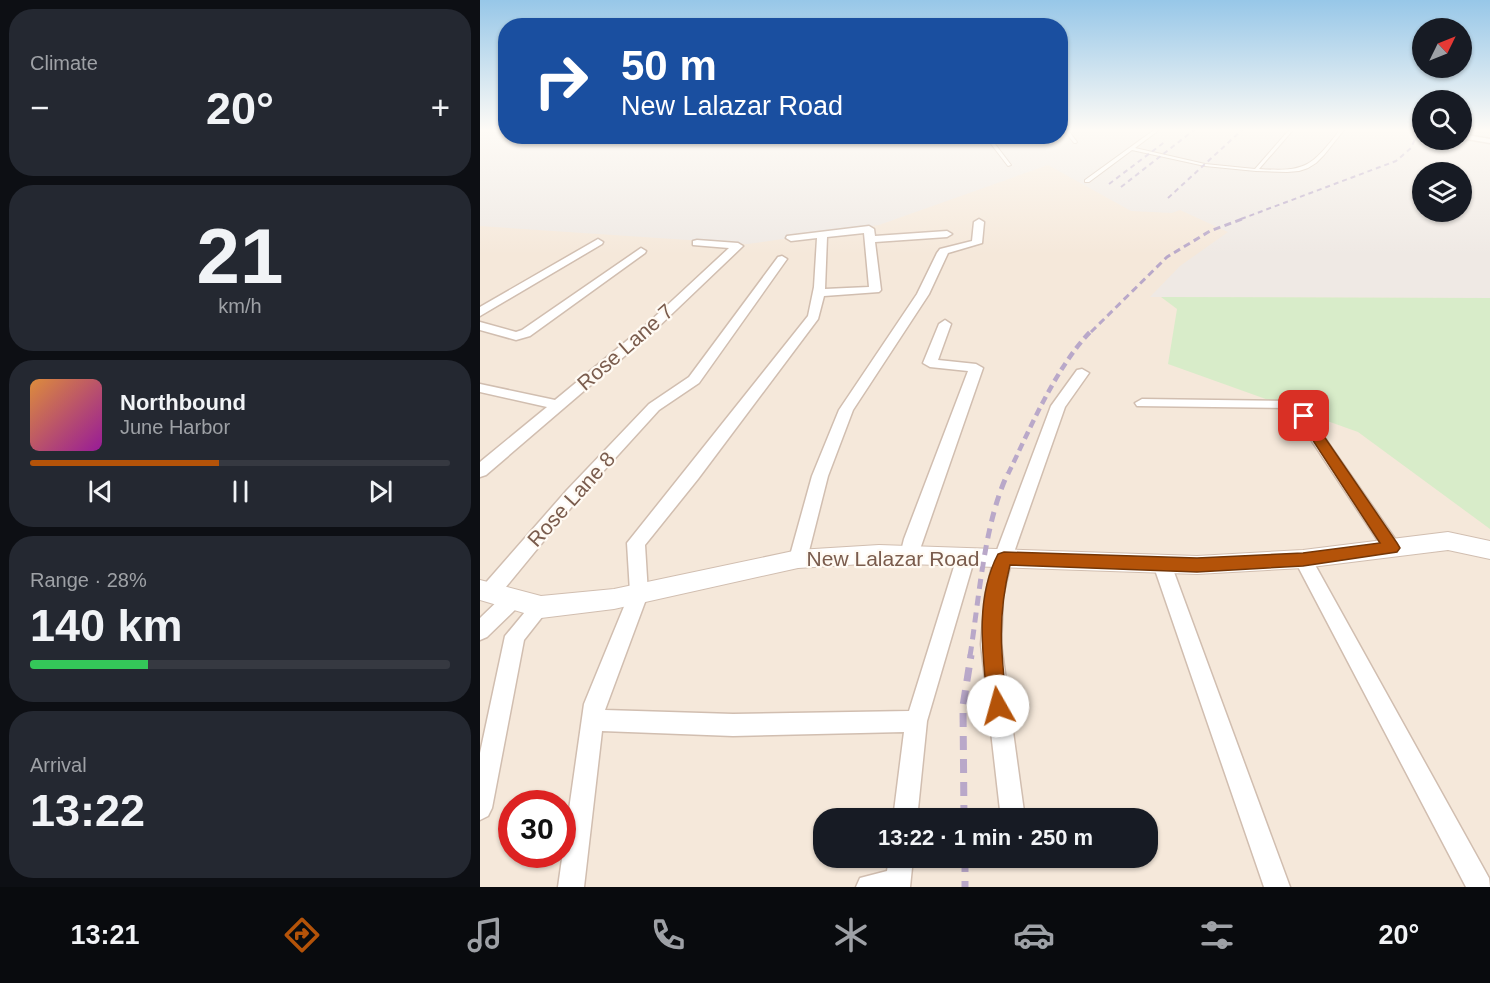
<!DOCTYPE html>
<meta charset="utf-8">
<style>
body{margin:0;font-family:Helvetica,sans-serif;background:#242831;color:#f1f3f6;height:100vh;display:flex;flex-direction:column;font-size:22px;white-space:nowrap}
*{box-sizing:border-box;margin:0}
p{font-size:20px;color:#9ea1a6}
.icon{flex:none;width:33px;height:33px;fill:none;stroke:currentColor;stroke-width:2;stroke-linecap:round;stroke-linejoin:round}
.map{position:relative;flex:1;overflow:hidden}
.panel{display:flex;flex-direction:column;gap:9px;padding:9px;background:#0d0f14;width:480px}
.panel>*{flex:none}
.guide{position:absolute;left:18px;top:18px;width:570px;height:126px;border-radius:24px;box-shadow:0 2px 4px #0004;background:#1a4fa0;color:#fff;overflow:hidden}
.needle{width:39px;rotate:47deg}
.buttons{position:absolute;left:932px;top:18px;display:grid;gap:12px}
.buttons a{display:grid;place-items:center;width:60px;height:60px;border-radius:50%;background:#171b24;box-shadow:0 2px 4px #0004;font-size:30px}
.speed{position:absolute;left:18px;top:790px;display:flex;gap:12px;font-size:30px;font-weight:700;text-align:center}
.speed>*{display:grid;place-content:center;width:78px;height:78px;border-radius:50%;background:#171b24;box-shadow:0 2px 4px #0004;line-height:1}
.speed .limit{border:9px solid #d22;background:#fff;color:#111}
.pin{position:absolute;display:grid;place-items:center;width:51px;height:51px;color:#fff;margin:-26px;border-radius:12px;box-shadow:0 3px 9px #0006}
.me{position:absolute;width:66px;margin:-33px;rotate:353deg;stroke-linejoin:round;filter:drop-shadow(0 0 4px #0008)}
.turn{display:flex;align-items:center;gap:21px;height:126px;padding:0 24px;font-size:27px}
.turn .icon{width:78px;height:78px;stroke-width:2.5}
.turn b{display:block;font-size:42px;line-height:51px}
.big{font-size:45px;font-weight:600;line-height:1.1}
.panel .widget{flex:1;display:flex;flex-direction:column;justify-content:center;gap:9px;min-width:0;padding:0 21px;border-radius:24px;background:#242831}
.panel .dial{align-items:center;gap:0}
.dial b{font-size:78px;line-height:1}
.song{display:flex;align-items:center;gap:18px}
.cover{width:72px;height:72px;border-radius:9px;background:linear-gradient(135deg,hsl(30 70% 55%),hsl(300 70% 35%))}
.played{height:6px;border-radius:3px;background:linear-gradient(90deg,#b45309 45%,#363941 45%)}
.keys{display:flex;justify-content:space-around;direction:ltr}
.heat{display:flex;justify-content:space-between;align-items:center;font-size:33px;direction:ltr}
.charge{height:9px;border-radius:4px;background:linear-gradient(90deg,#34c759 28%,#363941 0)}
.trip{position:absolute;left:333px;top:808px;width:345px;height:60px;border-radius:24px;background:#171b24;box-shadow:0 2px 4px #0004;font-weight:600;line-height:60px;text-align:center}
.menu{display:flex;height:96px;justify-content:space-around;align-items:center;background:#090b0e;color:#9ea1a6}
.menu .icon{width:42px;height:42px}
.menu .active{color:#b45309}
.menu b{font-size:27px;color:#f1f3f6}
main{display:flex;flex:1;min-height:0}
.map>svg:first-child{display:block}
.residential{fill:#f5e8da;fill-rule:evenodd}
.industrial{fill:#efe9e4;fill-rule:evenodd}
.green{fill:#d8ecc9}
.lines{fill:none;stroke-linecap:round;stroke-linejoin:round}
.service-casing{stroke:#d1beb0;stroke-width:2}
.minor-casing{stroke:#d1beb0;stroke-width:3}
.tertiary-casing{stroke:#d1beb0;stroke-width:2}
.service{fill:#fff;fill-rule:evenodd}
.minor{fill:#fff;fill-rule:evenodd}
.tertiary{fill:#fff;fill-rule:evenodd}
.rail-far4{stroke:#b9a8c9;stroke-width:2;stroke-dasharray:5 4;stroke-linecap:butt}
.rail-far3{stroke:#b9a8c9;stroke-width:3;stroke-dasharray:7 4.5;stroke-linecap:butt}
.rail-far2{stroke:#b9a8c9;stroke-width:4.5;stroke-dasharray:8 5;stroke-linecap:butt}
.rail-far1{stroke:#b9a8c9;stroke-width:5;stroke-dasharray:10 7;stroke-linecap:butt}
.rail{stroke:#b9a8c9;stroke-width:7;stroke-dasharray:14 9;stroke-linecap:butt}
.route{fill:#b45309;stroke:#753606;stroke-width:1.5}
.labels{text-anchor:middle;dominant-baseline:central;stroke-width:4.5;stroke-linejoin:round;paint-order:stroke}
.street-label{font-size:21px;fill:#7a5c4d;stroke:#fffaf3}
</style>
<main>
<section class="panel">
<div class="widget"><p>Climate</p>
<div class="heat"><a>−</a><b class="big">20°</b><a>+</a></div>
</div>
<div class="widget dial"><b>21</b><p>km/h</p></div>
<div class="widget">
<div class="song"><i class="cover"></i><div><b>Northbound</b><p>June Harbor</p></div></div>
<div class="played"></div>
<div class="keys"><svg class="icon" aria-label="previous" viewBox="0 0 24 24"><path d="M18 5L8 12l10 7zM5 5v14"/></svg><svg class="icon" aria-label="pause" viewBox="0 0 24 24"><path d="M8 5v14M16 5v14"/></svg><svg class="icon" aria-label="next" viewBox="0 0 24 24"><path d="M6 5l10 7-10 7zM19 5v14"/></svg></div>
</div>
<div class="widget"><p>Range · 28%</p><b class="big">140 km</b><div class="charge"></div></div>
<div class="widget"><p>Arrival</p><b class="big">13:22</b></div>
</section>
<div class="map">
<svg width="1010" height="887" viewBox="0 0 1010 887">
<rect width="100%" height="100%" fill="#fdf6ec"/>
<path class="residential" d="M 0,130 L 25,130 L 26,136 L 580,136 L 581,130 L 942,130 L 942,140 L 981,140 L 981,130 L 1010,130 L 1010,887 L 0,887 ZM 942,172 L 981,172 L 981,212 L 942,212 ZM 32,804 L 82,804 L 82,855 L 32,855 ZM 344,819 L 668,819 L 668,858 L 344,858 Z"/>
<path class="industrial" d="M 0,130 L 25,130 L 26,136 L 580,136 L 581,130 L 942,130 L 942,140 L 981,140 L 981,130 L 1010,130 L 1010,298 L 670,297 L 700,266 L 748,232 L 700,210 L 692,213 L 651,211 L 568,165 L 399,225 L 268,244 L 0,226 ZM 942,172 L 981,172 L 981,212 L 942,212 Z"/>
<path class="green" d="M 681,297 L 1010,298 L 1010,529 L 878,432 L 688,364 L 697,309 Z"/>
<g class="lines">
<g class="service-casing">
<path id="service" d="M 584,130 L 588,130 L 597,142 L 596,143 L 594,143 Z
M 674,130 L 679,130 L 655,148 L 725,164 L 775,169 L 809,130 L 813,130 L 779,169 C 826,172 831,167 860,130 L 864,130 L 844,155 L 836,163 L 828,168 L 819,171 L 807,172 L 776,171 L 725,166 L 652,150 L 609,182 L 605,182 L 605,180 Z
M 229,136 L 506,138 L 505,136 L 509,136 L 531,165 L 528,166 L 508,140 Z"/>
</g>
<g class="minor-casing">
<path id="minor" d="M 981,134 L 1010,139 L 1010,143 L 981,138 Z
M 499,219 L 504,222 L 502,243 L 468,253 L 449,294 L 373,410 L 348,476 L 327,559 L 324,564 L 318,566 L 312,564 L 309,559 L 332,476 L 359,410 L 437,294 L 457,253 L 460,249 L 492,241 L 494,222 Z
M 389,226 L 394,229 L 395,236 L 467,231 L 472,234 L 467,237 L 395,242 L 401,290 L 399,292 L 344,296 L 338,319 L 218,479 L 165,545 L 168,594 L 125,710 L 253,714 L 429,711 L 477,557 L 480,552 L 486,550 L 492,552 L 495,557 L 447,721 L 437,819 L 413,819 L 424,732 L 253,736 L 122,731 L 104,887 L 78,887 L 104,704 L 150,592 L 147,543 L 328,316 L 334,287 L 337,238 L 311,241 L 306,238 L 307,236 ZM 384,233 L 389,287 L 345,289 L 347,237 Z
M 118,239 L 123,242 L 122,244 L 0,316 L 0,307 Z
M 217,240 L 258,243 L 263,246 L 175,330 L 6,475 L 0,477 L 0,462 L 67,407 L 0,392 L 0,384 L 75,400 L 167,324 L 249,248 L 213,245 L 213,241 Z
M 161,248 L 166,251 L 165,253 L 50,336 L 36,340 L 0,330 L 0,322 L 36,332 L 42,330 Z
M 302,256 L 307,259 L 219,383 L 179,410 L 99,498 L 16,599 L 9,601 L 2,599 L 0,592 L 2,587 L 87,490 L 169,404 L 209,377 L 298,257 Z
M 465,320 L 471,324 L 458,360 L 496,364 L 503,368 L 438,555 L 435,560 L 429,562 L 423,560 L 420,555 L 424,539 L 488,371 L 450,367 L 443,363 L 459,324 Z
M 602,369 L 609,373 L 585,407 L 532,558 L 523,596 L 521,644 L 545,819 L 521,819 L 501,644 L 505,596 L 514,558 L 571,406 L 597,370 Z
M 662,399 L 819,401 L 918,543 L 921,548 L 918,553 L 912,555 L 906,553 L 810,408 L 657,406 L 655,403 Z
M 823,552 L 829,554 L 1009,878 L 1010,887 L 986,887 L 814,559 L 817,554 Z
M 682,557 L 688,559 L 691,564 L 810,887 L 784,887 L 673,564 L 676,559 Z
M 33,591 L 40,593 L 42,599 L 40,605 L 7,637 L 0,640 L 0,618 L 26,593 Z
M 61,599 L 68,601 L 70,607 L 44,640 L 12,808 L 8,816 L 0,820 L 0,753 L 25,636 L 54,601 Z
M 409,858 L 433,858 L 430,887 L 376,887 L 380,878 L 407,871 Z"/>
</g>
<g class="tertiary-casing">
<path id="tertiary" d="M 968,532 L 1010,541 L 1010,559 L 968,550 L 823,568 L 717,574 L 399,563 L 318,568 L 134,609 L 61,618 L 0,600 L 0,580 L 61,596 L 134,589 L 318,550 L 399,545 L 717,556 L 823,550 Z"/>
</g>
<use href="#service" class="service"/>
<use href="#minor" class="minor"/>
<use href="#tertiary" class="tertiary"/>
<path class="rail-far4" d="M 629,184 L 686,141
M 641,187 L 714,130
M 688,198 L 762,130
M 761,219 L 916,161 L 931,148 L 939,130"/>
<path class="rail-far3" d="M 611,332 L 687,257 L 730,231 L 765,218"/>
<path class="rail-far2" d="M 528,474 C 550,429 576,366 612,330"/>
<path class="rail-far1" d="M 490,656 C 499,600 504,523 528,473"/>
<path class="rail" d="M 484,819 L 483,706 L 491,655
M 485,858 L 485,887"/>
</g>
<linearGradient id="sky" x2="0" y2="1"><stop stop-color="#97c7e8"/><stop offset="0.51" stop-color="#fefbf6"/><stop offset="1" stop-color="#fefbf6" stop-opacity="0"/></linearGradient>
<rect width="1010" height="255" fill="url(#sky)"/>
<path class="route" d="M 824,412 L 828,413 L 917,543 L 920,548 L 917,552 L 823,566 L 717,572 L 530,565 C 517,617 521,654 527,706 L 525,713 L 518,716 L 511,713 L 508,706 C 503,657 494,600 518,554 L 524,552 L 717,558 L 823,553 L 900,543 L 817,416 Z"/>
<g class="labels">
<g class="street-label">
<text transform="translate(145 347) rotate(-41)">Rose Lane 7</text>
<text transform="translate(91 499) rotate(-48)">Rose Lane 8</text>
<text x="413" y="558">New Lalazar Road</text>
</g>
</g>
</svg>
<div class="buttons">
<a><svg class="needle" viewBox="-14 -14 28 28"><path d="M0-13l5 13h-10z" fill="#e53935"/><path d="M0 13l5-13h-10z" fill="#9ea1a6"/></svg></a>
<a><svg class="icon" aria-label="search" viewBox="0 0 24 24"><circle cx="10" cy="10" r="6"/><path d="M15 15l6 6"/></svg></a>
<a><svg class="icon" aria-label="layers" viewBox="0 0 24 24"><path d="M12 4l9 5-9 5-9-5zM3 14l9 5 9-5"/></svg></a>
</div>
<div class="speed"><div class="limit">30</div></div>
<div class="pin" style="left:824px;top:416px;background:#d93025"><svg class="icon" aria-label="arrive" viewBox="0 0 24 24"><path d="M6 21V4h12l-3 4 3 4H6"/></svg></div>
<svg class="me" style="left:518px;top:706px" viewBox="-20 -20 40 40"><circle r="19" fill="#fff"/><path d="M0-13L10 11 0 6-10 11z" fill="#b45309"/></svg>
<div class="trip">13:22 · 1 min · 250 m</div>
<div class="guide">
<div class="turn"><svg class="icon" aria-label="right" viewBox="0 0 24 24"><path d="M7 20v-9h11M14 6l5 5-5 5"/></svg><div><b>50 m</b>New Lalazar Road</div></div>
</div>
</div>
</main>
<nav class="menu">
<b>13:21</b>
<svg class="icon active" aria-label="directions" viewBox="0 0 24 24"><path d="M12 3l9 9-9 9-9-9zM9 14v-3h6M13 9l2 2-2 2"/></svg>
<svg class="icon" aria-label="music" viewBox="0 0 24 24"><path d="M9 18V5l10-2v13"/><circle cx="6" cy="18" r="3"/><circle cx="16" cy="16" r="3"/></svg>
<svg class="icon" aria-label="phone" viewBox="0 0 24 24"><path d="M5 4h4l2 5-3 2q2 4 5 5l2-3 5 2v4C11 20 4 13 5 4z"/></svg>
<svg class="icon" aria-label="climate" viewBox="0 0 24 24"><path d="M12 3v18M4 7l16 10M4 17L20 7"/></svg>
<svg class="icon" aria-label="car" viewBox="0 0 24 24"><path d="M5 17H2v-5l4-1 3-4h7l3 4 3 1v5h-3M9 17h6M6 11h13"/><circle cx="7" cy="17" r="2"/><circle cx="17" cy="17" r="2"/></svg>
<svg class="icon" aria-label="filters" viewBox="0 0 24 24"><path d="M4 7h16M4 17h16"/><circle cx="9" cy="7" r="2"/><circle cx="15" cy="17" r="2"/></svg>
<b>20°</b>
</nav>
